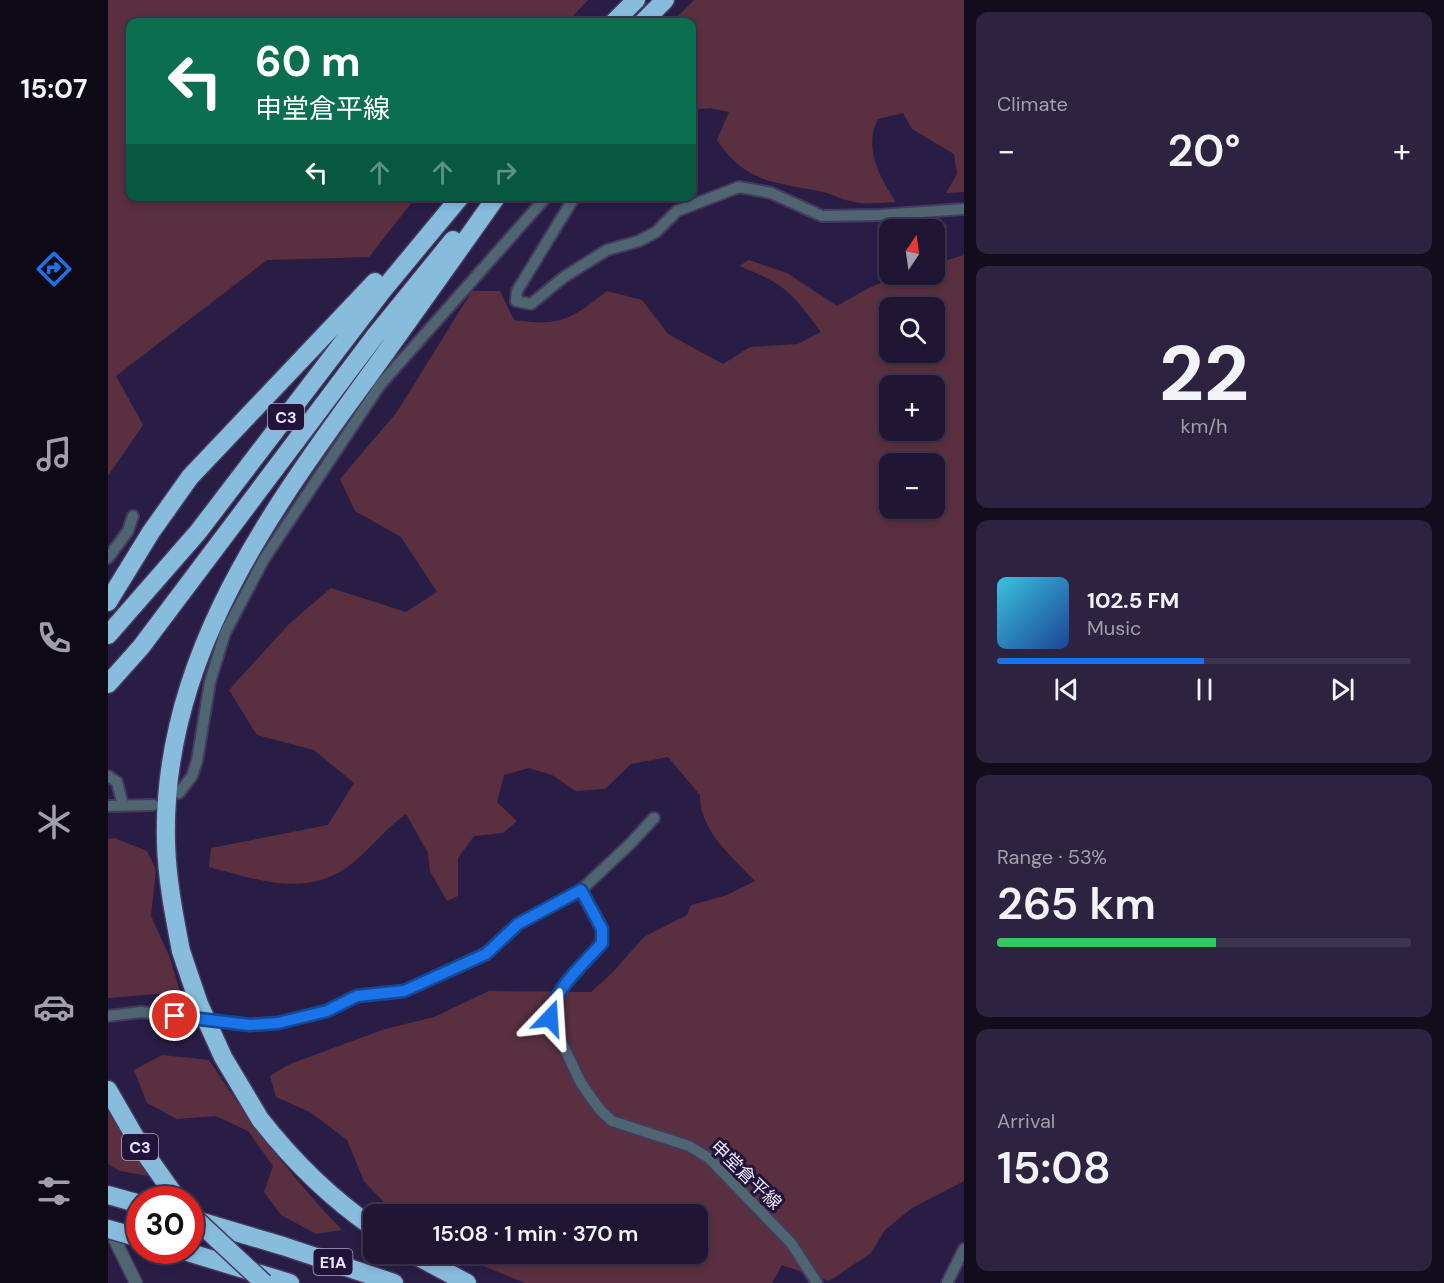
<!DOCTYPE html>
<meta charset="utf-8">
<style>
body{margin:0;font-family:"DM Sans","Noto Sans JP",sans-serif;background:#2d2340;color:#f1f3f6;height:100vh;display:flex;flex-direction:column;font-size:22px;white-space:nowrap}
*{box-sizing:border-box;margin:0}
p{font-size:20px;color:#a29fac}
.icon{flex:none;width:33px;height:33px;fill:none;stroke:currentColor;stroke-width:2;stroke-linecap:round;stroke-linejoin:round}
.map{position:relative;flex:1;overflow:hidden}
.details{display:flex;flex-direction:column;gap:12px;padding:12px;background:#120c1d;width:480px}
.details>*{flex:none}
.guide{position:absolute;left:18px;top:18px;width:570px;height:183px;border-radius:12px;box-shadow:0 3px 9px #0003,0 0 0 2px #3d354f;background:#0b6e4f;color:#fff;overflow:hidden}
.needle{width:39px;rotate:13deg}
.tools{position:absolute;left:771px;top:219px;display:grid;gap:12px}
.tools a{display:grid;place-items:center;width:66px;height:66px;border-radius:12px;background:#201634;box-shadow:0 3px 9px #0003,0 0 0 2px #3d354f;font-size:30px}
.speed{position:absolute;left:18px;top:1186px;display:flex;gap:12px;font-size:30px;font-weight:700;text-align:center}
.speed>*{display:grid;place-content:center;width:78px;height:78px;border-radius:50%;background:#201634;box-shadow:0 3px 9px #0003,0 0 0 2px #3d354f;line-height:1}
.speed .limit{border:9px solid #d22;background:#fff;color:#111}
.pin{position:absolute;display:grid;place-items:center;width:51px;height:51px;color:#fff;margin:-26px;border:3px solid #fff;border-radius:50%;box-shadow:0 2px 6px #0007}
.me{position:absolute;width:66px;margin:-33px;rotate:20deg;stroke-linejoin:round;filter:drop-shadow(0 0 4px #0008)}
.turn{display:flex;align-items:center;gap:21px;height:126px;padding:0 30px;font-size:27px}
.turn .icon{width:78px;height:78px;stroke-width:2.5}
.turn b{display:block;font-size:42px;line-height:51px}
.lanes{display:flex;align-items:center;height:57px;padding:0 30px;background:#0003;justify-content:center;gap:30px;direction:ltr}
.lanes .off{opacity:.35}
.big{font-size:45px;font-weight:600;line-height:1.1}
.details .card{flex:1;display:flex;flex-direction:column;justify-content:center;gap:9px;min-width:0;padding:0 21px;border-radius:12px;background:#2d2340}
.details .dial{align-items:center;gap:0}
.dial b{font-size:78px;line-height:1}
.song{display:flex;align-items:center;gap:18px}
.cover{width:72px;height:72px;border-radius:9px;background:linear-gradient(135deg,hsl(190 70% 55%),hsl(220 70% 35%))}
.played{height:6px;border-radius:3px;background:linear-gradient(90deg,#1a73e8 50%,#3d354f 50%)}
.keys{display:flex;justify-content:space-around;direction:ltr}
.heat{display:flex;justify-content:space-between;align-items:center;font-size:33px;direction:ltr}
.charge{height:9px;border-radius:4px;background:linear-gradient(90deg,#34c759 53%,#3d354f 0)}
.trip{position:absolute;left:255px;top:1204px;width:345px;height:60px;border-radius:12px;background:#201634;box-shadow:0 3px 9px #0003,0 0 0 2px #3d354f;font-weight:600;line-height:60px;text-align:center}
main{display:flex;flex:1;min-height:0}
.tabs{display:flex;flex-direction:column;width:108px;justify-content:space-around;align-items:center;background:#0d0915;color:#a29fac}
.tabs .icon{width:42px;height:42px}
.tabs .active{color:#1a73e8}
.tabs b{font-size:27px;color:#f1f3f6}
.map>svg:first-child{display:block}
.green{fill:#5a3040;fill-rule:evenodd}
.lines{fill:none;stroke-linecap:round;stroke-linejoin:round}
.minor-casing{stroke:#45395e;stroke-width:14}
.tertiary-casing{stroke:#45395e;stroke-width:15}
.motorway-casing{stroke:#45395e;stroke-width:21}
.minor{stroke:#506572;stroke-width:10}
.tertiary{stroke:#506572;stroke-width:12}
.motorway{stroke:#87bcdd;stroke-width:18}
.motorway-bridge-casing{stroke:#45395e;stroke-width:21;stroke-linecap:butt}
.motorway-bridge{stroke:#87bcdd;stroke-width:18}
.route-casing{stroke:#114b97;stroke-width:15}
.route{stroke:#1a73e8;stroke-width:10}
.labels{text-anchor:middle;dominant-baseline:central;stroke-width:6;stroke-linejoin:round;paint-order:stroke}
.shield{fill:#21133a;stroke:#aea7c1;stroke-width:1.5}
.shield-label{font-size:16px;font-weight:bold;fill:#eae6fb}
.street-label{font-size:18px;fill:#eae6fb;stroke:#21133a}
</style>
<main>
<nav class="tabs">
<b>15:07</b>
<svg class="icon active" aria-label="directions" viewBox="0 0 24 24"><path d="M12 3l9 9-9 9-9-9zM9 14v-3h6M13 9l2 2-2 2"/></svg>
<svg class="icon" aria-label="music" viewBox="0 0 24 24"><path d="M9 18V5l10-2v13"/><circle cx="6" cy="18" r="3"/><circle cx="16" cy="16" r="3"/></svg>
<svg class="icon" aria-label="phone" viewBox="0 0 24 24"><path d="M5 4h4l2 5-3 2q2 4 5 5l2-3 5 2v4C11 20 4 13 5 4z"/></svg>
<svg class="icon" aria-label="climate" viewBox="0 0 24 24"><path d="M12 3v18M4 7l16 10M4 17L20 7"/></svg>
<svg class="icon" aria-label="car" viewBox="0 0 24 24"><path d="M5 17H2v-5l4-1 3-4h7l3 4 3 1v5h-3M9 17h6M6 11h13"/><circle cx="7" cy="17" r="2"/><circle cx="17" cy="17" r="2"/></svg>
<svg class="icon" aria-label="filters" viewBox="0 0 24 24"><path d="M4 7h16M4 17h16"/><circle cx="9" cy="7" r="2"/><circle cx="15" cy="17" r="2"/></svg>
</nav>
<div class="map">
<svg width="856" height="1283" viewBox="0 0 856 1283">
<rect width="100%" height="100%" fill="#2a1d45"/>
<path class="green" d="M 0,0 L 480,0 L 459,22 L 22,22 L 22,196 L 308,197 L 261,257 L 159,260 L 8,376 L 35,425 L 0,476 Z
M 586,0 L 856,0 L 856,192 L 838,193 L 849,174 L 846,154 L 804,129 L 795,113 L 770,119 C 755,147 772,178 788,202 C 775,202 759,205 746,202 C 734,200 723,193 711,191 C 665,182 637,182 609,140 L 621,112 L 602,108 L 584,110 L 584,22 L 564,22 Z
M 856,255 L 856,1181 L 804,1208 L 777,1230 L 763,1253 L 721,1281 L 674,1265 L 664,1283 L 417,1283 L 346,1254 L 590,1254 L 590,1215 L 288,1215 L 256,1181 L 239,1140 L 202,1112 L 168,1097 L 162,1076 L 182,1064 L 277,1029 L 326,1017 L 381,991 L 483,992 L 504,973 L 536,937 L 579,915 L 583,905 L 619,895 L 647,881 C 624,857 591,830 592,795 L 560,757 L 523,764 L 497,789 L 468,791 L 444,775 L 421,768 L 396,775 L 389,802 L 409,821 L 395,833 L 366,836 L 350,858 L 350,896 L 339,901 L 322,871 L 320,853 L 298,814 C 278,828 265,846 247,861 C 202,900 151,880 101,867 L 103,848 L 220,825 L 246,783 L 206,750 L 149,735 L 121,690 L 181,624 L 223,588 L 298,612 L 329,592 L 293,537 L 247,511 L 232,479 L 289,412 L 364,291 L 392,291 L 406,320 C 452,327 464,319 499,291 L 534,300 L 560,334 L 615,364 L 642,347 L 690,344 L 713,332 C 683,292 679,285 631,266 L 641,260 L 679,273 L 729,306 C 768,284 780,275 826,274 L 827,264 ZM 782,308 L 826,308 L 826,352 L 782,352 ZM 782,386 L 826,386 L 826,430 L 782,430 ZM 782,464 L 826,464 L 826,508 L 782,508 Z
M 6,838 L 39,851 L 48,870 L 43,916 L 62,958 L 72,992 L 0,998 L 0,839 Z
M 54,1055 L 101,1060 C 141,1121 184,1178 234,1230 L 208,1234 L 173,1215 L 156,1192 L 165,1166 L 140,1131 L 108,1116 L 69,1119 L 39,1103 L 26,1070 Z
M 0,1111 L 40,1176 L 12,1171 L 0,1164 Z"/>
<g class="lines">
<g class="minor-casing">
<path id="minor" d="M 467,196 L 409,291 L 408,301 L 423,304 L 456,277 L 499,250 L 531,241 L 548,232 L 569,211 L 631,187 L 663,193 L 714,216 L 772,215 L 856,209
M 0,558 L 20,531 L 25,516
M 0,776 L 9,782 L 15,805
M 71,793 L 84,776 L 89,761 L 102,682 L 117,633 L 156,559 L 272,385 L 439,196
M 0,806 L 45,805
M 473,890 L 494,929 L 494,943 L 453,989 L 444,1006 L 442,1018 L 473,1083 L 492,1110 L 504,1121 L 581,1146 L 601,1158 L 683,1243 L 709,1283
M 0,1016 L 33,1012 L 143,1025 L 170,1023 L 219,1011 L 249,996 L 296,991 L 378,953 L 410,924 L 473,890 L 522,844 L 546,818
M 839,1283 L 856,1249"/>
</g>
<g class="tertiary-casing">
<path id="tertiary" d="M 0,1226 L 28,1283"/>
</g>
<g class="motorway-casing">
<path id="motorway" d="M 506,22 L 528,0
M 535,22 L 557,0
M 0,602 L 43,532 L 82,477 L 267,282
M 0,635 L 90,532 L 275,290 L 353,196
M 0,684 L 33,647 L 267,336 L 345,240
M 73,951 C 66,915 59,879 58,843 C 53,672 148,531 244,399 C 293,332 341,264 389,196
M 0,1090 L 34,1149 L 70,1200
M 152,1119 C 185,1161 221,1197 266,1228
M 0,1195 L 32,1204
M 84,1219 L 175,1246 L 286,1283
M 76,1251 L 182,1283
M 305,1254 L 359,1283"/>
</g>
<use href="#minor" class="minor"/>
<use href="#tertiary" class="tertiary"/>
<use href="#motorway" class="motorway"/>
<g class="motorway-bridge-casing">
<path id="motorway-bridge" d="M 73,951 L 91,1004 L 115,1057 L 152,1119
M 82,1214 L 156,1283
M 0,1229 L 32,1238"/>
</g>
<use href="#motorway-bridge" class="motorway-bridge"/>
</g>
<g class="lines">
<g class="route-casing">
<path id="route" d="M 67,1016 L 142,1025 L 170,1023 L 219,1011 L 249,996 L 296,991 L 378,954 L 410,924 L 473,890 L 494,929 L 494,943 C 475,965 446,988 442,1018"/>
</g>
<use href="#route" class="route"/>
</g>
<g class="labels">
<g class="shield">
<rect x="160" y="404" width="36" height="26" rx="4.5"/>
<rect x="14" y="1134" width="36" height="26" rx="4.5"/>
<rect x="205.5" y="1249" width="39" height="26" rx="4.5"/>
</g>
<g class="shield-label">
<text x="178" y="417">C3</text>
<text x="32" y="1147">C3</text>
<text x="225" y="1262">E1A</text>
</g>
<g class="street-label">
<text transform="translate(638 1175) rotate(44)">申堂倉平線</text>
</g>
</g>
</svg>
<div class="tools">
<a><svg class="needle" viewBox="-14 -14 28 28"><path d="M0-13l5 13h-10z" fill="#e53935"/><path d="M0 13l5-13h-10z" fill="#a29fac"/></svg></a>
<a><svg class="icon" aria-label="search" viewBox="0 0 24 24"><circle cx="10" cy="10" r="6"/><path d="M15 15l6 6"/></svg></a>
<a>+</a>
<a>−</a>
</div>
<div class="speed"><div class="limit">30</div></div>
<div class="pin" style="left:67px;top:1016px;background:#d93025"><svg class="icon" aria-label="arrive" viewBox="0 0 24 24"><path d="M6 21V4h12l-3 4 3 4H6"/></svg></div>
<svg class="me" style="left:442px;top:1018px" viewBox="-20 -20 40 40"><path d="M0-17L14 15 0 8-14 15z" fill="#1a73e8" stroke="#fff" stroke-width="4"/></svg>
<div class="trip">15:08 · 1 min · 370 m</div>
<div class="guide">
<div class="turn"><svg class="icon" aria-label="left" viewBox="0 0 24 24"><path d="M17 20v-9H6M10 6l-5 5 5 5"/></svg><div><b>60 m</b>申堂倉平線</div></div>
<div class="lanes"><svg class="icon" aria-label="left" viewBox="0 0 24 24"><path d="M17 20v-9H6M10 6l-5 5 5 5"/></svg><svg class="icon off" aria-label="ahead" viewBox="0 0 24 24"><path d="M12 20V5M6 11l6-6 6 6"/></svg><svg class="icon off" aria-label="ahead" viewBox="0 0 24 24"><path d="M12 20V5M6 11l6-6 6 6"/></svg><svg class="icon off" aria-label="right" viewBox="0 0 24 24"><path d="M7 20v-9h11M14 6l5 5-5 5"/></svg></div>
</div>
</div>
<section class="details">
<div class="card"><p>Climate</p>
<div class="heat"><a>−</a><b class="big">20°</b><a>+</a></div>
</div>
<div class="card dial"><b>22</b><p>km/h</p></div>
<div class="card">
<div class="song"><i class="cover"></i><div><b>102.5 FM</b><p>Music</p></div></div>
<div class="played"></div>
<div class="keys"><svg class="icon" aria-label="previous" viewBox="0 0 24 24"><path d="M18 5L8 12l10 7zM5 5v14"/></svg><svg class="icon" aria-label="pause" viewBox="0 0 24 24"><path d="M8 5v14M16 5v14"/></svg><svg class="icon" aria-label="next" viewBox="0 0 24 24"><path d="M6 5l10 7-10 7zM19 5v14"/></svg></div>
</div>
<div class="card"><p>Range · 53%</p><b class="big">265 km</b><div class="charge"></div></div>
<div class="card"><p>Arrival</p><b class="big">15:08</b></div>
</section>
</main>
